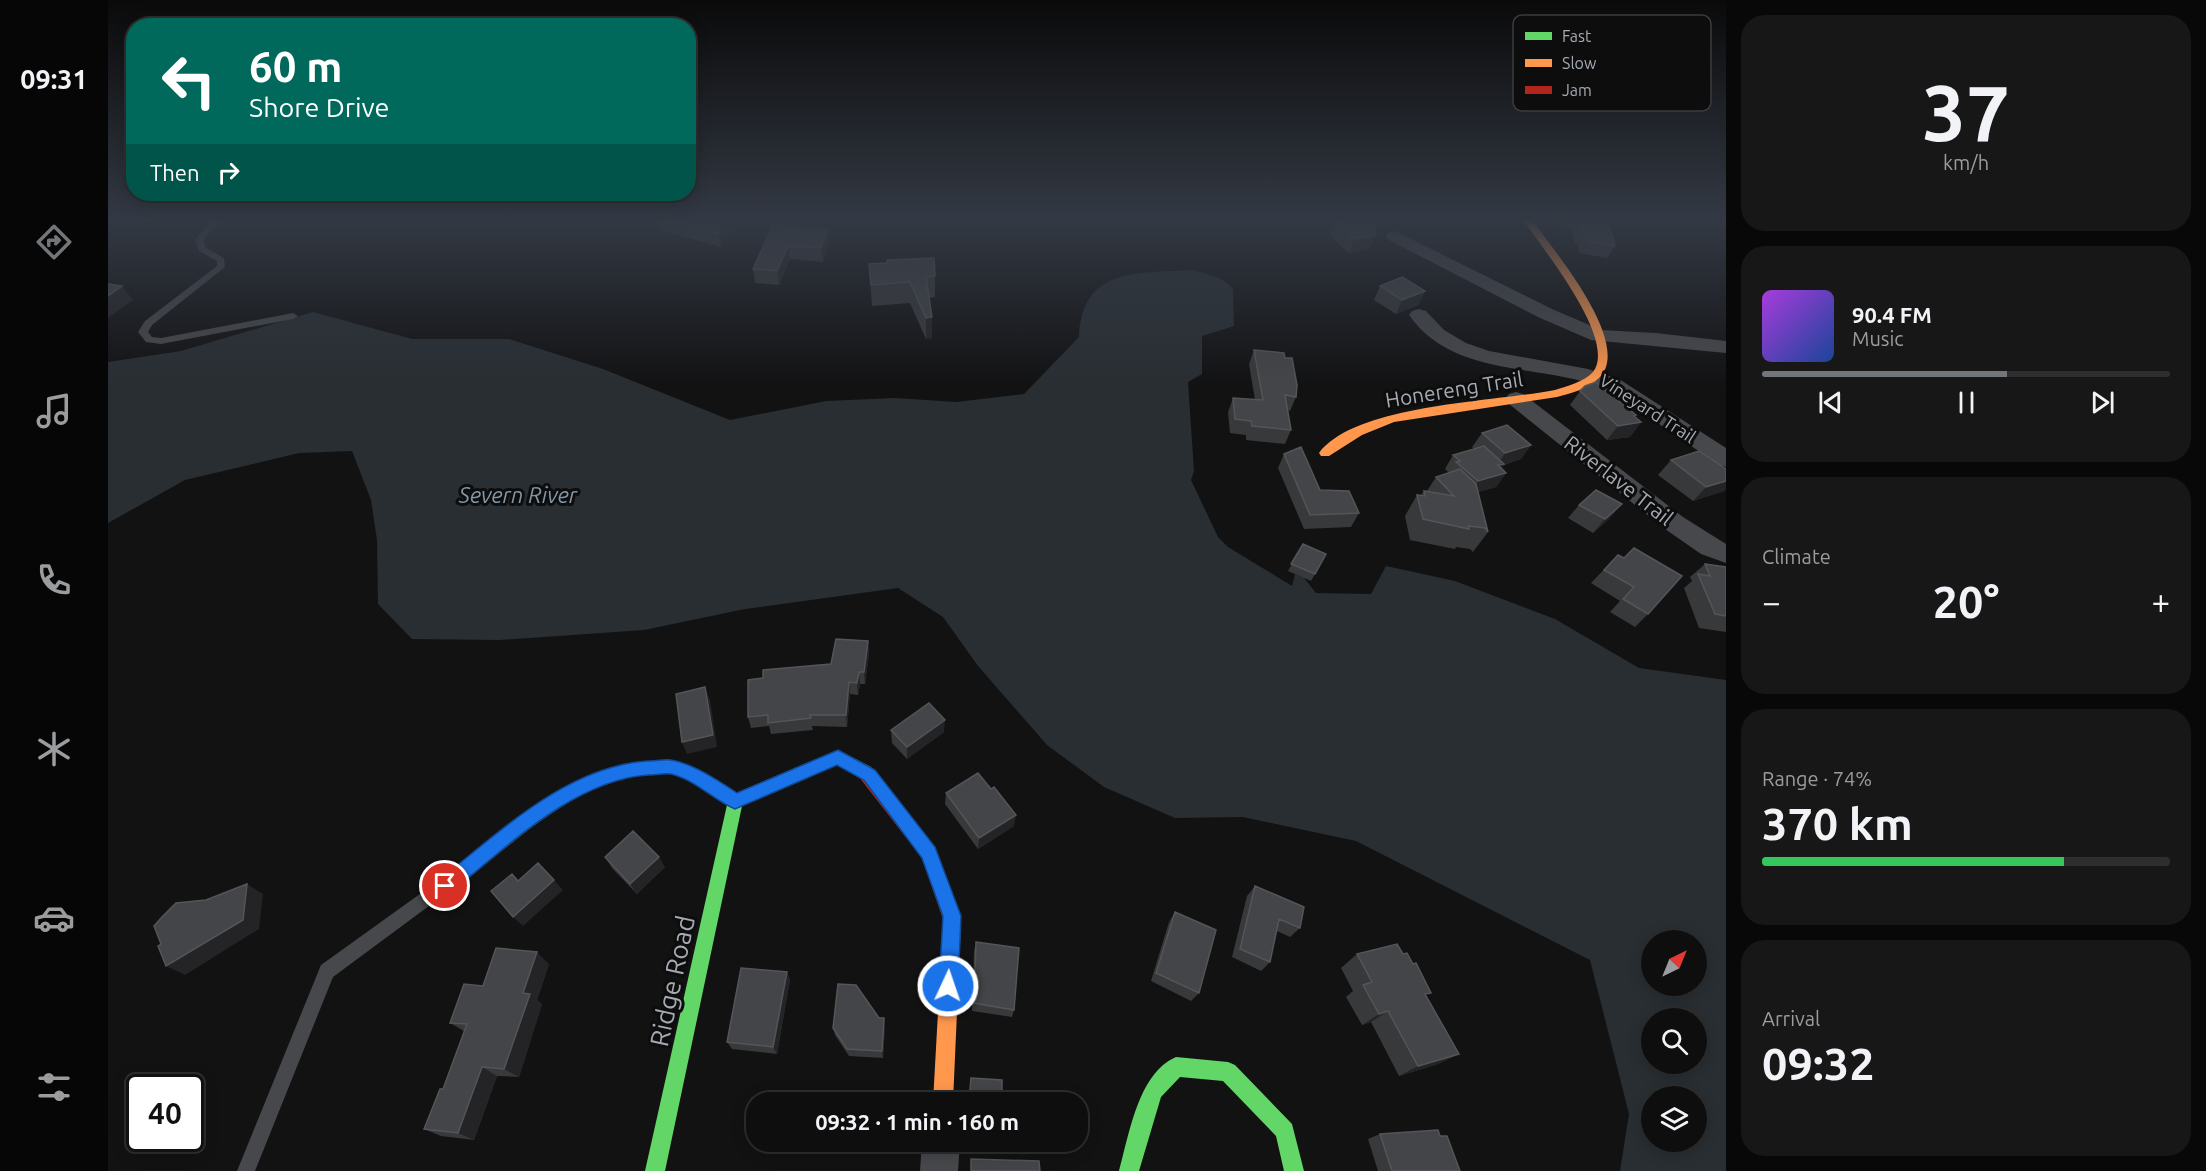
<!DOCTYPE html>
<meta charset="utf-8">
<style>
body{margin:0;font-family:Ubuntu,sans-serif;background:#171717;color:#f1f3f6;height:100vh;display:flex;flex-direction:column;font-size:22px;white-space:nowrap}
*{box-sizing:border-box;margin:0}
p{font-size:20px;color:#9b9c9e}
.icon{flex:none;width:33px;height:33px;fill:none;stroke:currentColor;stroke-width:2;stroke-linecap:round;stroke-linejoin:round}
.map{position:relative;flex:1;overflow:hidden}
.side{display:flex;flex-direction:column;gap:15px;padding:15px;background:#080808;width:480px}
.side>*{flex:none}
.guide{position:absolute;left:18px;top:18px;width:570px;height:183px;border-radius:24px;box-shadow:0 3px 15px #0003,0 0 0 2px #2e2e2e;background:#00695c;color:#fff;overflow:hidden}
.needle{width:39px;rotate:43deg}
.controls{position:absolute;left:1533px;top:930px;display:grid;gap:12px}
.controls a{display:grid;place-items:center;width:66px;height:66px;border-radius:50%;background:#0e0e0e;box-shadow:0 3px 15px #0003,0 0 0 2px #2e2e2e;font-size:30px}
.speed{position:absolute;left:18px;top:1074px;display:flex;gap:12px;font-size:30px;font-weight:700;text-align:center}
.speed>*{display:grid;place-content:center;width:78px;height:78px;border-radius:50%;background:#0e0e0e;box-shadow:0 3px 15px #0003,0 0 0 2px #2e2e2e;line-height:1}
.speed .limit{border:3px solid #111;border-radius:9px;background:#fff;color:#111}
.pin{position:absolute;display:grid;place-items:center;width:51px;height:51px;color:#fff;margin:-26px;border:3px solid #fff;border-radius:50%;box-shadow:0 2px 6px #0007}
.me{position:absolute;width:66px;margin:-33px;rotate:3deg;stroke-linejoin:round;filter:drop-shadow(0 0 4px #0008)}
.turn{display:flex;align-items:center;gap:21px;height:126px;padding:0 24px;font-size:27px}
.turn .icon{width:78px;height:78px;stroke-width:2.5}
.turn b{display:block;font-size:42px;line-height:51px}
.then{display:flex;align-items:center;height:57px;padding:0 24px;background:#0003;gap:12px;font-size:22px}
.big{font-size:45px;font-weight:700;line-height:1.1}
.side .widget{flex:1;display:flex;flex-direction:column;justify-content:center;gap:9px;min-width:0;padding:0 21px;border-radius:24px;background:#171717}
.side .dial{align-items:center;gap:0}
.dial b{font-size:78px;line-height:1}
.song{display:flex;align-items:center;gap:18px}
.cover{width:72px;height:72px;border-radius:9px;background:linear-gradient(135deg,hsl(280 70% 55%),hsl(220 70% 35%))}
.played{height:6px;border-radius:3px;background:linear-gradient(90deg,#72757a 60%,#2e2e2e 60%)}
.keys{display:flex;justify-content:space-around;direction:ltr}
.heat{display:flex;justify-content:space-between;align-items:center;font-size:33px;direction:ltr}
.charge{height:9px;border-radius:4px;background:linear-gradient(90deg,#34c759 74%,#2e2e2e 0)}
.trip{position:absolute;left:638px;top:1092px;width:342px;height:60px;border-radius:24px;background:#0e0e0e;box-shadow:0 3px 15px #0003,0 0 0 2px #2e2e2e;font-weight:700;line-height:60px;text-align:center}
main{display:flex;flex:1;min-height:0}
.tabs{display:flex;flex-direction:column;width:108px;justify-content:space-around;align-items:center;background:#060606;color:#9b9c9e}
.tabs .icon{width:42px;height:42px}
.tabs .selected{color:#72757a}
.tabs b{font-size:27px;color:#f1f3f6}
.map>svg:first-child{display:block}
.water{fill:#282e32;fill-rule:evenodd}
.lines{fill:none;stroke-linecap:round;stroke-linejoin:round}
.lane{fill:#47484b;fill-rule:evenodd}
.street{fill:#47484b;fill-rule:evenodd}
.fast{fill:#63d668;fill-rule:evenodd}
.slow{fill:#ff974d;fill-rule:evenodd}
.jam{fill:#b3261e;fill-rule:evenodd}
.wall{fill:#38393b}
.shaded-wall{fill:#242426}
.building{fill:#444548;stroke:#535558;stroke-width:1.5}
.route{fill:#1a73e8;stroke:#114b97;stroke-width:1.5}
.labels{text-anchor:middle;dominant-baseline:central;stroke-width:6;stroke-linejoin:round;paint-order:stroke}
.far-street-label{font-size:18px;fill:#a5aab2;stroke:#0d0d0e}
.street-label{font-size:21px;fill:#a5aab2;stroke:#0d0d0e}
.water-label{font-size:22px;font-style:italic;fill:#8098a9;stroke:#0d0d0e}
.near-street-label{font-size:26px;fill:#a5aab2;stroke:#0d0d0e}
.key{fill:#0d0d0e;stroke:#3b3c3f;stroke-width:1.5}
.key-label{font-size:16px;fill:#a5aab2}
</style>
<main>
<nav class="tabs">
<b>09:31</b>
<svg class="icon selected" aria-label="directions" viewBox="0 0 24 24"><path d="M12 3l9 9-9 9-9-9zM9 14v-3h6M13 9l2 2-2 2"/></svg>
<svg class="icon" aria-label="music" viewBox="0 0 24 24"><path d="M9 18V5l10-2v13"/><circle cx="6" cy="18" r="3"/><circle cx="16" cy="16" r="3"/></svg>
<svg class="icon" aria-label="phone" viewBox="0 0 24 24"><path d="M5 4h4l2 5-3 2q2 4 5 5l2-3 5 2v4C11 20 4 13 5 4z"/></svg>
<svg class="icon" aria-label="climate" viewBox="0 0 24 24"><path d="M12 3v18M4 7l16 10M4 17L20 7"/></svg>
<svg class="icon" aria-label="car" viewBox="0 0 24 24"><path d="M5 17H2v-5l4-1 3-4h7l3 4 3 1v5h-3M9 17h6M6 11h13"/><circle cx="7" cy="17" r="2"/><circle cx="17" cy="17" r="2"/></svg>
<svg class="icon" aria-label="filters" viewBox="0 0 24 24"><path d="M4 7h16M4 17h16"/><circle cx="9" cy="7" r="2"/><circle cx="15" cy="17" r="2"/></svg>
</nav>
<div class="map">
<svg width="1618" height="1171" viewBox="0 0 1618 1171">
<rect width="100%" height="100%" fill="#121213"/>
<path class="water" d="M 1083,270 C 1099,274 1114,276 1125,289 L 1126,326 L 1094,336 L 1094,374 L 1080,382 L 1086,471 L 1083,480 L 1110,537 L 1120,547 L 1184,586 L 1187,574 L 1196,578 L 1208,593 L 1263,594 L 1278,566 L 1347,581 L 1447,619 L 1531,668 L 1618,680 L 1618,1171 L 1512,1171 L 1521,1114 L 1482,960 L 1248,841 L 1135,817 L 1067,818 L 996,787 L 939,745 L 870,666 L 835,617 L 790,588 L 637,609 L 536,630 L 391,640 L 304,639 L 270,604 L 269,540 L 263,500 L 244,451 L 191,453 L 77,480 L 0,523 L 0,362 L 73,351 L 205,312 L 304,339 L 401,339 L 495,369 L 622,420 L 718,401 L 787,398 L 848,402 L 916,394 L 971,337 C 974,266 1030,274 1083,270 ZM 1544,940 L 1588,940 L 1588,986 L 1544,986 ZM 1544,1018 L 1588,1018 L 1588,1064 L 1544,1064 ZM 1544,1096 L 1588,1096 L 1588,1142 L 1544,1142 Z"/>
<g class="lines">
<path class="lane" d="M 103,221 L 112,221 L 95,240 L 98,248 L 116,258 L 117,267 L 44,325 L 40,332 L 44,337 L 53,338 L 185,313 L 190,316 L 185,319 L 53,344 L 38,342 L 30,332 L 37,321 L 109,266 L 109,261 L 91,251 L 87,240 Z
M 563,761 C 581,767 623,782 631,799 L 629,804 L 624,806 L 596,788 L 563,773 L 520,776 L 472,794 L 424,827 L 379,863 L 225,977 L 147,1171 L 129,1171 L 213,965 L 369,853 L 414,817 L 462,784 L 520,764 Z"/>
<path class="street" d="M 1287,231 L 1444,309 L 1493,330 L 1548,333 L 1618,341 L 1618,353 L 1483,340 L 1430,317 L 1281,240 L 1278,236 L 1281,232 Z
M 1311,309 L 1318,311 L 1336,330 L 1358,343 L 1381,351 L 1480,369 L 1511,379 L 1618,448 L 1618,467 L 1610,464 C 1592,452 1574,440 1557,428 C 1537,414 1517,397 1495,388 C 1432,363 1345,378 1301,315 L 1304,311 Z
M 1408,392 L 1415,394 L 1575,517 L 1618,544 L 1618,563 L 1593,554 L 1557,529 L 1401,404 L 1397,399 L 1401,394 Z
M 814,1142 L 852,1142 L 850,1171 L 812,1171 Z"/>
<path class="fast" d="M 730,750 L 763,767 L 765,772 L 763,777 L 757,779 L 729,765 L 634,806 L 557,1171 L 537,1171 L 621,796 Z
M 1068,1057 L 1120,1062 L 1127,1065 L 1184,1124 L 1196,1171 L 1176,1171 L 1168,1136 L 1115,1081 L 1072,1077 L 1053,1097 L 1031,1171 L 1011,1171 C 1021,1136 1030,1073 1068,1057 Z"/>
<path class="slow" d="M 1416,221 L 1425,221 C 1445,250 1526,344 1491,378 C 1480,389 1463,393 1449,397 L 1286,422 L 1254,435 L 1221,456 L 1213,456 L 1211,453 C 1248,404 1388,402 1447,390 C 1459,386 1476,382 1485,372 C 1510,340 1434,248 1416,221 Z
M 844,913 L 850,916 L 853,922 L 845,1102 L 825,1102 L 835,922 L 838,916 Z"/>
<path class="jam" d="M 757,765 L 767,770 L 827,847 L 853,916 L 850,928 L 844,931 L 838,928 L 814,858 L 751,777 L 749,772 L 751,767 Z"/>
</g>
<path class="wall" d="M 550,221 L 634,221 L 634,224 L 614,241 L 614,244 L 613,247 L 552,230 Z
M 1226,221 L 1262,249 L 1241,253 L 1221,235 Z
M 1436,221 L 1500,221 L 1507,246 L 1499,258 L 1471,253 L 1470,244 L 1466,243 L 1463,228 L 1435,223 Z
M 665,225 L 721,243 L 715,262 L 682,259 L 671,285 L 647,283 L 645,269 Z
M 761,264 L 827,276 L 827,297 L 821,298 L 824,338 L 818,339 L 802,303 L 764,306 Z
M 1272,286 L 1317,291 L 1310,305 L 1288,314 L 1266,300 Z
M 1146,350 L 1177,358 L 1188,397 L 1182,411 L 1180,410 L 1183,430 L 1177,444 L 1138,440 L 1138,435 L 1122,433 L 1120,412 L 1125,398 L 1147,400 L 1141,364 Z
M 1472,391 L 1528,415 L 1527,417 L 1533,422 L 1522,437 L 1499,440 L 1462,405 Z
M 1374,433 L 1423,445 L 1413,459 L 1396,465 L 1393,468 L 1398,473 L 1388,487 L 1370,492 L 1380,532 L 1365,552 L 1362,549 L 1348,547 L 1347,549 L 1302,540 L 1297,516 L 1309,495 L 1313,495 L 1316,491 L 1319,491 L 1328,477 L 1341,473 L 1337,469 L 1345,455 L 1366,449 L 1364,447 Z
M 1176,454 L 1212,490 L 1251,513 L 1243,527 L 1196,529 L 1170,468 Z
M 1563,460 L 1618,469 L 1618,489 L 1616,491 L 1585,501 L 1550,475 Z
M 1471,505 L 1502,518 L 1485,533 L 1460,518 Z
M 1195,544 L 1218,554 L 1203,581 L 1180,571 Z
M 1510,555 L 1540,614 L 1527,627 L 1502,612 L 1512,601 L 1483,583 Z
M 1597,564 L 1618,567 L 1618,632 L 1591,628 L 1576,588 L 1584,581 L 1582,577 Z
M 760,641 L 761,653 L 757,684 L 752,684 L 750,695 L 742,694 L 739,727 L 704,726 L 705,730 L 663,734 L 661,726 L 643,728 L 640,717 Z
M 783,730 L 836,732 L 799,759 L 784,743 Z
M 838,793 L 906,826 L 870,849 L 837,804 Z
M 497,857 L 557,867 L 529,894 L 504,868 Z
M 1147,886 L 1192,928 L 1182,937 L 1169,931 L 1162,962 L 1153,971 L 1124,957 L 1139,896 Z
M 1067,912 L 1091,993 L 1083,1001 L 1043,981 L 1061,922 Z
M 868,942 L 906,1010 L 904,1017 L 864,1011 L 866,951 Z
M 1249,954 L 1318,996 L 1351,1054 L 1330,1064 L 1291,1076 L 1263,1022 L 1254,1025 L 1238,997 L 1245,991 L 1233,968 Z
M 441,964 L 429,1000 L 434,1004 L 411,1077 L 389,1076 L 366,1140 L 333,1136 L 316,1129 L 335,1089 L 356,1031 L 342,1023 L 375,986 Z
M 679,972 L 682,980 L 669,1054 L 624,1049 L 619,1042 Z
M 771,1018 L 777,1026 L 775,1058 L 741,1056 L 727,1035 L 725,1028 Z
M 1272,1134 L 1332,1136 L 1352,1171 L 1270,1171 L 1260,1139 Z"/>
<path class="shaded-wall" d="M 619,221 L 634,221 L 634,224 L 614,241 L 614,244 L 613,247 L 609,229 Z
M 720,229 L 721,243 L 715,262 L 713,248 Z
M 1268,235 L 1262,249 L 1241,253 L 1246,239 Z
M 680,246 L 682,259 L 671,285 L 669,271 Z
M 14,286 L 25,300 L 0,318 L 0,296 Z
M 1317,291 L 1310,305 L 1288,314 L 1294,300 Z
M 824,317 L 824,338 L 818,339 L 818,318 Z
M 1528,415 L 1520,425 L 1533,422 L 1522,437 L 1499,440 L 1510,426 L 1526,416 Z
M 1423,445 L 1413,459 L 1396,465 L 1388,476 L 1398,473 L 1388,487 L 1361,495 L 1370,481 L 1388,467 L 1397,453 Z
M 1618,481 L 1618,489 L 1616,491 L 1585,501 L 1598,487 Z
M 1514,504 L 1502,518 L 1485,533 L 1497,519 Z
M 760,641 L 761,653 L 757,684 L 756,672 Z
M 751,672 L 752,684 L 750,695 L 749,683 Z
M 741,682 L 742,694 L 739,727 L 738,715 Z
M 597,687 L 602,700 L 609,747 L 579,754 L 574,742 Z
M 837,720 L 836,732 L 799,759 L 799,747 Z
M 908,815 L 906,826 L 870,849 L 871,838 Z
M 551,857 L 557,867 L 529,894 L 522,884 Z
M 446,880 L 455,890 L 415,926 L 405,917 Z
M 139,884 L 155,894 L 151,929 L 77,975 L 58,966 Z
M 429,952 L 441,964 L 429,1000 L 434,1004 L 411,1077 L 396,1069 L 415,993 Z
M 679,972 L 682,980 L 669,1054 L 665,1047 Z
M 1280,1011 L 1263,1022 L 1254,1025 L 1271,1014 Z
M 776,1018 L 777,1026 L 775,1058 L 774,1051 Z
M 1351,1054 L 1330,1064 L 1291,1076 L 1310,1066 Z
M 374,1067 L 389,1076 L 366,1140 L 350,1133 Z"/>
<path class="building" d="M 567,221 L 619,221 L 609,229 L 612,231 L 610,234 Z
M 1226,221 L 1265,221 L 1268,235 L 1246,239 Z
M 1471,221 L 1500,221 L 1507,246 L 1479,241 L 1477,232 L 1473,232 Z
M 665,225 L 720,229 L 713,248 L 680,246 L 669,271 L 645,269 Z
M 826,258 L 827,276 L 818,277 L 824,317 L 818,318 L 802,282 L 763,285 L 761,264 L 779,263 L 779,260 Z
M 1294,277 L 1317,291 L 1294,300 L 1272,286 Z
M 0,284 L 14,286 L 0,296 Z
M 1146,350 L 1176,353 L 1177,358 L 1184,358 L 1189,385 L 1188,397 L 1177,395 L 1183,430 L 1144,426 L 1143,421 L 1127,419 L 1125,398 L 1155,400 Z
M 1488,382 L 1528,415 L 1526,416 L 1533,422 L 1510,426 L 1472,391 L 1477,386 Z
M 1399,425 L 1423,445 L 1397,453 L 1374,433 Z
M 1376,446 L 1396,464 L 1390,465 L 1398,473 L 1370,481 L 1348,462 L 1352,461 L 1345,455 Z
M 1193,447 L 1212,490 L 1241,491 L 1251,513 L 1202,515 L 1176,454 Z
M 1591,451 L 1618,469 L 1618,481 L 1598,487 L 1563,460 Z
M 1352,469 L 1368,484 L 1380,532 L 1377,528 L 1361,526 L 1361,529 L 1315,519 L 1309,495 L 1317,496 L 1316,491 L 1346,496 L 1328,477 Z
M 1488,490 L 1514,504 L 1497,519 L 1471,505 Z
M 1195,544 L 1218,554 L 1207,574 L 1183,564 Z
M 1526,548 L 1574,576 L 1540,614 L 1515,599 L 1526,587 L 1496,570 L 1510,555 L 1516,558 Z
M 1597,564 L 1618,567 L 1618,616 L 1607,614 L 1590,574 L 1602,576 Z
M 728,639 L 760,641 L 756,672 L 751,672 L 749,683 L 741,682 L 738,715 L 702,715 L 703,718 L 660,723 L 660,715 L 640,717 L 640,680 L 655,678 L 655,670 L 723,664 Z
M 597,687 L 605,735 L 574,742 L 568,694 Z
M 821,703 L 837,720 L 799,747 L 783,730 Z
M 870,773 L 883,789 L 886,787 L 908,815 L 871,838 L 838,793 Z
M 525,831 L 551,857 L 522,884 L 497,857 Z
M 430,863 L 446,880 L 405,917 L 383,891 L 404,874 L 410,881 Z
M 139,884 L 135,920 L 58,966 L 50,946 L 53,944 L 46,926 L 54,917 L 68,903 L 98,900 Z
M 1147,886 L 1196,907 L 1192,928 L 1171,919 L 1162,962 L 1132,949 Z
M 1067,912 L 1108,930 L 1091,993 L 1048,973 Z
M 868,942 L 911,948 L 906,1010 L 866,1003 Z
M 1289,944 L 1295,954 L 1299,953 L 1305,964 L 1308,963 L 1323,993 L 1317,994 L 1351,1054 L 1310,1066 L 1280,1011 L 1271,1014 L 1255,985 L 1264,982 L 1249,954 Z
M 388,948 L 429,952 L 415,993 L 422,994 L 396,1069 L 374,1067 L 350,1133 L 316,1129 L 332,1089 L 335,1089 L 359,1024 L 342,1023 L 356,984 L 375,986 Z
M 633,968 L 679,972 L 665,1047 L 619,1042 Z
M 730,984 L 748,985 L 771,1018 L 776,1018 L 774,1051 L 739,1049 L 725,1028 Z
M 863,1078 L 894,1080 L 894,1102 L 861,1101 Z
M 1330,1130 L 1332,1136 L 1339,1136 L 1352,1171 L 1284,1171 L 1272,1134 Z
M 863,1159 L 931,1161 L 932,1171 L 863,1171 Z"/>
<linearGradient id="sky" x2="0" y2="1"><stop stop-color="#0a0a0a"/><stop offset="0.57" stop-color="#333944"/><stop offset="1" stop-color="#333944" stop-opacity="0"/></linearGradient>
<rect width="1618" height="385" fill="url(#sky)"/>
<path class="route" d="M 730,750 L 767,770 L 827,847 L 853,916 L 850,986 L 847,992 L 840,995 L 834,992 L 831,986 L 835,916 L 814,858 L 756,780 L 729,765 L 627,809 C 605,800 588,780 563,774 C 556,773 547,775 540,775 C 466,780 399,847 343,892 L 337,894 L 331,892 L 328,886 L 331,880 C 392,832 459,766 540,761 C 547,761 556,759 563,760 C 584,763 611,781 629,793 Z"/>
<g class="labels">
<g class="far-street-label">
<text transform="translate(1540 408) rotate(33)">Vineyard Trail</text>
</g>
<g class="street-label">
<text transform="translate(1346 389) rotate(-9)">Honereng Trail</text>
<text transform="translate(1511 480) rotate(38)">Riverlave Trail</text>
</g>
<g class="water-label">
<text x="410" y="494">Severn River</text>
</g>
<g class="near-street-label">
<text transform="translate(564 981) rotate(-78)">Ridge Road</text>
</g>
</g>
<rect x="1405" y="15" width="198" height="96" rx="9" class="key"/>
<rect x="1417" y="32" width="27" height="8" fill="#63d668"/>
<rect x="1417" y="59" width="27" height="8" fill="#ff974d"/>
<rect x="1417" y="86" width="27" height="8" fill="#b3261e"/>
<g class="key-label">
<text x="1454" y="42">Fast</text>
<text x="1454" y="69">Slow</text>
<text x="1454" y="96">Jam</text>
</g>
</svg>
<div class="controls">
<a><svg class="needle" viewBox="-14 -14 28 28"><path d="M0-13l5 13h-10z" fill="#e53935"/><path d="M0 13l5-13h-10z" fill="#9b9c9e"/></svg></a>
<a><svg class="icon" aria-label="search" viewBox="0 0 24 24"><circle cx="10" cy="10" r="6"/><path d="M15 15l6 6"/></svg></a>
<a><svg class="icon" aria-label="layers" viewBox="0 0 24 24"><path d="M12 4l9 5-9 5-9-5zM3 14l9 5 9-5"/></svg></a>
</div>
<div class="speed"><div class="limit">40</div></div>
<div class="pin" style="left:337px;top:886px;background:#d93025"><svg class="icon" aria-label="arrive" viewBox="0 0 24 24"><path d="M6 21V4h12l-3 4 3 4H6"/></svg></div>
<svg class="me" style="left:840px;top:986px" viewBox="-20 -20 40 40"><circle r="17" fill="#1a73e8" stroke="#fff" stroke-width="3"/><path d="M0-11L8 9 0 5-8 9z" fill="#fff"/></svg>
<div class="trip">09:32 · 1 min · 160 m</div>
<div class="guide">
<div class="turn"><svg class="icon" aria-label="left" viewBox="0 0 24 24"><path d="M17 20v-9H6M10 6l-5 5 5 5"/></svg><div><b>60 m</b>Shore Drive</div></div>
<div class="then">Then<svg class="icon" aria-label="right" viewBox="0 0 24 24"><path d="M7 20v-9h11M14 6l5 5-5 5"/></svg></div>
</div>
</div>
<section class="side">
<div class="widget dial"><b>37</b><p>km/h</p></div>
<div class="widget">
<div class="song"><i class="cover"></i><div><b>90.4 FM</b><p>Music</p></div></div>
<div class="played"></div>
<div class="keys"><svg class="icon" aria-label="previous" viewBox="0 0 24 24"><path d="M18 5L8 12l10 7zM5 5v14"/></svg><svg class="icon" aria-label="pause" viewBox="0 0 24 24"><path d="M8 5v14M16 5v14"/></svg><svg class="icon" aria-label="next" viewBox="0 0 24 24"><path d="M6 5l10 7-10 7zM19 5v14"/></svg></div>
</div>
<div class="widget"><p>Climate</p>
<div class="heat"><a>−</a><b class="big">20°</b><a>+</a></div>
</div>
<div class="widget"><p>Range · 74%</p><b class="big">370 km</b><div class="charge"></div></div>
<div class="widget"><p>Arrival</p><b class="big">09:32</b></div>
</section>
</main>
